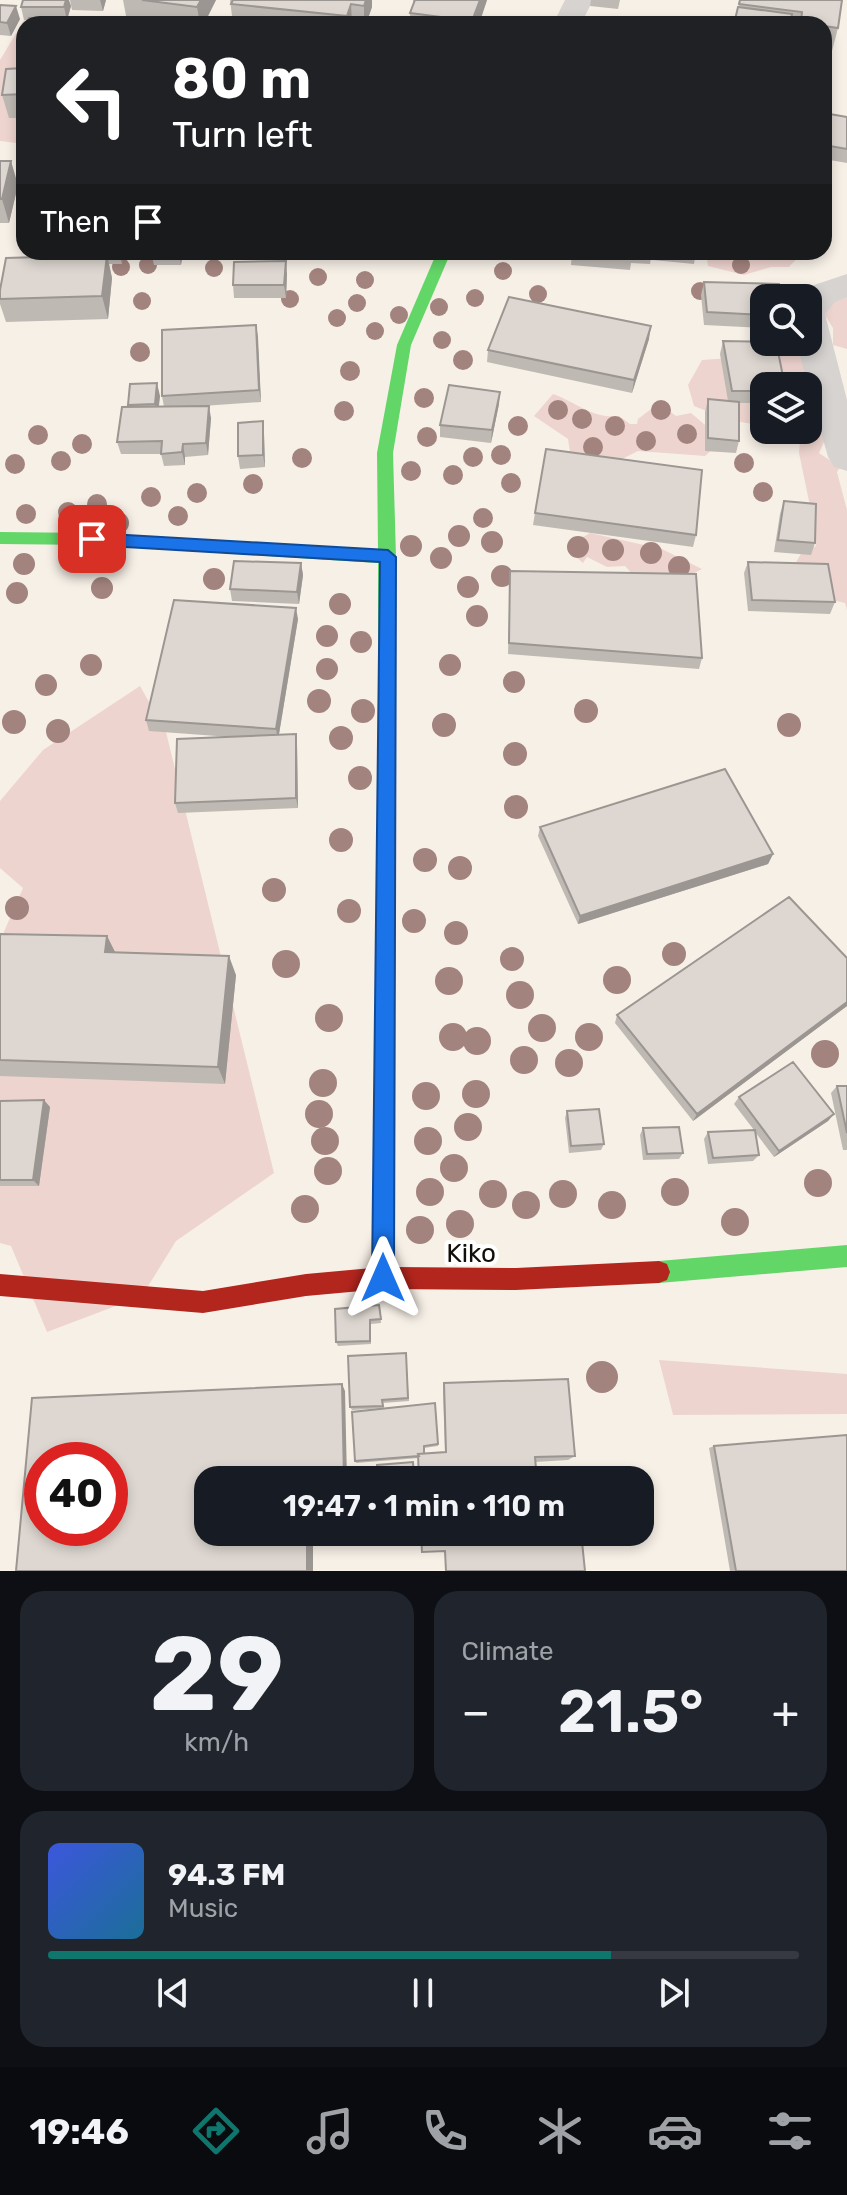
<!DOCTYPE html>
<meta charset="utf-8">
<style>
body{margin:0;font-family:Rubik,sans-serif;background:#20242c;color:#f1f3f6;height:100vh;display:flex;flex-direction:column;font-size:30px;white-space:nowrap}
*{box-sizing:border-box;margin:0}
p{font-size:26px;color:#9ea1a6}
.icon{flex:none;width:44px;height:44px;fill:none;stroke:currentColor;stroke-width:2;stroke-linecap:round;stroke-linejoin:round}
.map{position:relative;height:1571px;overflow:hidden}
.drawer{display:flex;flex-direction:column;gap:20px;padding:20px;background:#0d0f14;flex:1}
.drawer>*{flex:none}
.banner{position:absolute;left:16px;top:16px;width:816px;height:244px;border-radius:24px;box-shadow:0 4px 12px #0003;background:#202124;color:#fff;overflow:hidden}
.buttons{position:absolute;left:750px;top:284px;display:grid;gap:16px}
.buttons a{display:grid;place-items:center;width:72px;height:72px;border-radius:16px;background:#171b24;box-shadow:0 4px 12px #0003;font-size:40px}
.speed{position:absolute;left:24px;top:1442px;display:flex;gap:16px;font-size:40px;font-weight:700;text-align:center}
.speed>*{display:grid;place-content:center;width:104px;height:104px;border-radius:50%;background:#171b24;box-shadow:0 4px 12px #0003;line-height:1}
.speed .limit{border:12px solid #d22;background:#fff;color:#111}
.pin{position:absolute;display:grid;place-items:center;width:68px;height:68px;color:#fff;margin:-34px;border-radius:16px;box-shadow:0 4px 12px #0006}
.me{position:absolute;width:88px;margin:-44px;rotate:0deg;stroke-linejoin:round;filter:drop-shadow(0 0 6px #0008)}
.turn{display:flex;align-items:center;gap:28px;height:168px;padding:0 24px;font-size:36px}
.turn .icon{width:104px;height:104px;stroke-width:2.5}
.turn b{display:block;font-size:56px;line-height:68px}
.then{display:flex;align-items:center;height:76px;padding:0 24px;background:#0003;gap:16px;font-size:30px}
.big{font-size:60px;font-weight:600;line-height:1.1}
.drawer .tile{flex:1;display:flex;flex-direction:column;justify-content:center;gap:12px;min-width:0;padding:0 28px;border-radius:24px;background:#20242c}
.drawer .dial{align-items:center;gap:0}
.dial b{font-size:104px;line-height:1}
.song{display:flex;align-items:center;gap:24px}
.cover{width:96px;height:96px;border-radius:12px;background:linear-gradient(135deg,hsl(230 70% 55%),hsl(200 70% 35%))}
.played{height:8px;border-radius:4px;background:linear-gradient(90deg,#0f766e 75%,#363941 75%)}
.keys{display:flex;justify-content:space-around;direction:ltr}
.heat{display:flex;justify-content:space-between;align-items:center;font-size:44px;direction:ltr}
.drawer .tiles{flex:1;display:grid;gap:20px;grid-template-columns:1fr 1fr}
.tile:last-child{grid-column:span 2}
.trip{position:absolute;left:194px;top:1466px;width:460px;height:80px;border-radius:24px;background:#171b24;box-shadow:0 4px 12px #0003;font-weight:600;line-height:80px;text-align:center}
.menu{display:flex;height:128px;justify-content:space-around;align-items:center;background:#090b0e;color:#9ea1a6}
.menu .icon{width:56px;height:56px}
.menu .current{color:#0f766e}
.menu b{font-size:36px;color:#f1f3f6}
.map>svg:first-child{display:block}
.green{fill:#eed4cf}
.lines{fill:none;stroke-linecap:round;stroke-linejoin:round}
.street{fill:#d6d3d1;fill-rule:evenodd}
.fast{fill:#63d668;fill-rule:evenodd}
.jam{fill:#b3261e;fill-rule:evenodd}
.tree{fill:#a3837e}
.wall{fill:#bfb9b4}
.shaded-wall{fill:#9b9692}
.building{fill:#ded7d1;stroke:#9b9692;stroke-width:2;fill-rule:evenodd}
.route{fill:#1a73e8;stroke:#114b97;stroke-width:2}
.labels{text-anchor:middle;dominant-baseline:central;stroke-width:8;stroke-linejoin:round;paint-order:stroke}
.near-street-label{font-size:26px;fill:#120e09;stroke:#fff}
</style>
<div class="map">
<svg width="847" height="1571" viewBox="0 0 847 1571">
<rect width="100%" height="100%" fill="#f7f0e7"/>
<path class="green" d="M 24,20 L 41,24 L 24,24 L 24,144 L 0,141 L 0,60 Z
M 706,252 L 803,252 L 789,267 L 771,267 L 744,275 L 708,266 Z
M 847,289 L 847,349 L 833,345 L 833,328 L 817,302 Z
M 764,335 L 764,342 L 806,342 L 828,433 L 819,453 L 840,467 L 837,472 L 847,510 L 847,610 L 845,603 L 810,595 L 792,569 L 805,547 L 815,547 L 816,544 L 798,523 L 810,506 L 799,453 L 800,440 L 777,430 L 808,430 L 808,386 L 764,386 L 764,426 L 729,420 L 694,406 L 688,385 L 702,360 L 744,357 L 756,345 L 758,337 Z
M 553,394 C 578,403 592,419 619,416 L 630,424 L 637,424 L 638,419 L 659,403 L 676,416 L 691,413 L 723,440 L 705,456 L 638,451 L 620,460 L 579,466 L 570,452 L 568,439 L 534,416 Z
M 590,533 L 662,549 L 702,569 L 683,579 L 652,580 L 642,572 L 637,579 L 625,566 L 607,567 L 587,557 L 583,563 L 571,553 L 576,541 Z
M 140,686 L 166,732 L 274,1173 L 176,1241 L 142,1296 L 47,1332 L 11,1246 L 0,1243 L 0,941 L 23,888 L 0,868 L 0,801 L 43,750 Z
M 659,1360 L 847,1374 L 847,1414 L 673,1415 Z"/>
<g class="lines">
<path class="street" d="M 565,0 L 593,0 L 581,24 L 553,24 Z
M 847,274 L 847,297 L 835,302 L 825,314 L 847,400 L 847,471 L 834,467 L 828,457 L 796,342 L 808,342 L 808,298 L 801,298 L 811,286 Z"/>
<path class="fast" d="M 437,252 L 451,252 L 411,345 L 393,453 L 396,557 L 396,736 L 393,741 L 381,741 L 378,736 L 378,563 L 92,545 L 0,544 L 0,532 L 92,533 L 378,550 L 377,453 L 397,345 Z
M 847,1245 L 847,1267 L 659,1283 L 651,1280 L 648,1272 L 651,1264 L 659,1261 Z"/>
<path class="jam" d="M 387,729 L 393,731 L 396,736 L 394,1267 L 516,1268 L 659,1261 L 667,1264 L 670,1272 L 667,1280 L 659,1283 L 516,1290 L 383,1289 L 306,1296 L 203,1313 L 0,1296 L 0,1274 L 203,1291 L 306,1274 L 372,1268 L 378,736 L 381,731 Z"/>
</g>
<g class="tree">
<circle cx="148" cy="265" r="9"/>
<circle cx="741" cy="265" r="9"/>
<circle cx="121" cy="267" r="9"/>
<circle cx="214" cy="268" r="9"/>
<circle cx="503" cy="271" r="9"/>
<circle cx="318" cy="277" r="9"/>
<circle cx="365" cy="280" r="9"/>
<circle cx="700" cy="291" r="9"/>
<circle cx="538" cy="294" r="9"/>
<circle cx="475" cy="298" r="9"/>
<circle cx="290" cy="299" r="9"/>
<circle cx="142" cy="301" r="9"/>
<circle cx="357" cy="303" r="9"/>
<circle cx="439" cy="307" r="9"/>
<circle cx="399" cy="315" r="9"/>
<circle cx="337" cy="318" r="9"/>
<circle cx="375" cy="331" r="9"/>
<circle cx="442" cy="340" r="9"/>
<circle cx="140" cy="352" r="10"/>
<circle cx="463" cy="360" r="10"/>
<circle cx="350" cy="371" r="10"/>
<circle cx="424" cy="398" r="10"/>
<circle cx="558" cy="410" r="10"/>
<circle cx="661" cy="410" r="10"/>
<circle cx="344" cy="411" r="10"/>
<circle cx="582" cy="419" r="10"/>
<circle cx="518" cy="426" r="10"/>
<circle cx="615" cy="426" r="10"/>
<circle cx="687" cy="434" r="10"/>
<circle cx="38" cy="435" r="10"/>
<circle cx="427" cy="437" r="10"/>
<circle cx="646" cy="441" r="10"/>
<circle cx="82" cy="444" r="10"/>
<circle cx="593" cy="447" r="10"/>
<circle cx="501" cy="455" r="10"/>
<circle cx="473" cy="457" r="10"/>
<circle cx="302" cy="458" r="10"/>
<circle cx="61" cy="461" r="10"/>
<circle cx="744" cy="463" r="10"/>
<circle cx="15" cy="464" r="10"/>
<circle cx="411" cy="471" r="10"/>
<circle cx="453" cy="475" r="10"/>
<circle cx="511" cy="483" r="10"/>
<circle cx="253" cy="484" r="10"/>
<circle cx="763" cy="492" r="10"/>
<circle cx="197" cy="493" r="10"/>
<circle cx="151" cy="497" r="10"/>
<circle cx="97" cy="504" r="10"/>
<circle cx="68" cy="512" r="10"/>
<circle cx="26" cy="514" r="10"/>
<circle cx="178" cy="516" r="10"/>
<circle cx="483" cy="518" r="10"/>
<circle cx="118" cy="523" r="11"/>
<circle cx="459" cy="536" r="11"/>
<circle cx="492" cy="542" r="11"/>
<circle cx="411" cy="546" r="11"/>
<circle cx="578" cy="547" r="11"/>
<circle cx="613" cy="550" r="11"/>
<circle cx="651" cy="553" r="11"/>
<circle cx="441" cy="558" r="11"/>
<circle cx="24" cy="564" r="11"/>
<circle cx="679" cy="567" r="11"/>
<circle cx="502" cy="576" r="11"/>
<circle cx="214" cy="579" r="11"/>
<circle cx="468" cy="587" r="11"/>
<circle cx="102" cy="588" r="11"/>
<circle cx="17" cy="593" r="11"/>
<circle cx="340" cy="604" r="11"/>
<circle cx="477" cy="616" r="11"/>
<circle cx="327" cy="636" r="11"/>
<circle cx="361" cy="642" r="11"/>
<circle cx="91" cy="665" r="11"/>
<circle cx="450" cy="665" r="11"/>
<circle cx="327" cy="669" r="11"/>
<circle cx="514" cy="682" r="11"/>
<circle cx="46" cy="685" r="11"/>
<circle cx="319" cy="701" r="12"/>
<circle cx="363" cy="711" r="12"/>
<circle cx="586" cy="711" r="12"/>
<circle cx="14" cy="722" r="12"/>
<circle cx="444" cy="725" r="12"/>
<circle cx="789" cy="725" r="12"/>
<circle cx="58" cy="731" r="12"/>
<circle cx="341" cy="738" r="12"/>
<circle cx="515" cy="754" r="12"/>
<circle cx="360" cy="778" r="12"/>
<circle cx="516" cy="807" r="12"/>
<circle cx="341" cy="840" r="12"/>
<circle cx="425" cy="860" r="12"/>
<circle cx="460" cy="868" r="12"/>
<circle cx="274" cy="890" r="12"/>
<circle cx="17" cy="908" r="12"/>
<circle cx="349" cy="911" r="12"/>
<circle cx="414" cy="921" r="12"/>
<circle cx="456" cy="933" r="12"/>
<circle cx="674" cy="954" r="12"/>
<circle cx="512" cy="959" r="12"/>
<circle cx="286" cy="964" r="14"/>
<circle cx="617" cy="980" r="14"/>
<circle cx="449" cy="981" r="14"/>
<circle cx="520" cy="995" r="14"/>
<circle cx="329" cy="1018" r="14"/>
<circle cx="542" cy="1028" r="14"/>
<circle cx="453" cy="1037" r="14"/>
<circle cx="589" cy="1037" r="14"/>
<circle cx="477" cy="1041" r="14"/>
<circle cx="825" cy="1054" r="14"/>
<circle cx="524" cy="1060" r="14"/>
<circle cx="569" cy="1063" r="14"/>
<circle cx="323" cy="1083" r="14"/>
<circle cx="476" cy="1094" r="14"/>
<circle cx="426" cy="1096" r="14"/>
<circle cx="319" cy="1114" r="14"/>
<circle cx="468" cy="1127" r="14"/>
<circle cx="325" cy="1141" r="14"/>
<circle cx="428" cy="1141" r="14"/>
<circle cx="454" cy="1168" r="14"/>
<circle cx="328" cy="1171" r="14"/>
<circle cx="818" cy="1183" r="14"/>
<circle cx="430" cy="1192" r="14"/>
<circle cx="675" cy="1192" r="14"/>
<circle cx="493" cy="1194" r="14"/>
<circle cx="563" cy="1194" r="14"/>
<circle cx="526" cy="1205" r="14"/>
<circle cx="612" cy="1205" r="14"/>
<circle cx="305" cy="1209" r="14"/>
<circle cx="735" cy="1222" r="14"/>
<circle cx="460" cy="1224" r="14"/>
<circle cx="420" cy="1230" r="14"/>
<circle cx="602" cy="1377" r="16"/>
</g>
<path class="wall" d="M 70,0 L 106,0 L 103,11 L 72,10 Z
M 123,0 L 216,0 L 204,24 L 151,24 L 127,21 Z
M 230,0 L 372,0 L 372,7 L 366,24 L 233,24 Z
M 413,0 L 487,0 L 479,24 L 410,24 L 410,13 L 414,2 L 413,2 Z
M 591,0 L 620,0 L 618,9 L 590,6 Z
M 740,0 L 842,0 L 838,28 L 832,51 L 824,50 L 824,24 L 734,24 Z
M 0,5 L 20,19 L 11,36 L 0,35 Z
M 71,6 L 67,20 L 59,20 L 60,24 L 27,24 L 29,20 L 24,20 L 21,7 Z
M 24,68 L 24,118 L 9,118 L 2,95 Z
M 824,113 L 847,117 L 847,163 L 824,159 Z
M 0,161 L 18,185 L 9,223 L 0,223 Z
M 53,252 L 123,252 L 122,264 L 109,264 L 112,278 L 108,319 L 6,322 L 0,304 L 0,290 L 54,256 Z
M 151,252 L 183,252 L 181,265 L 154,265 Z
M 572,252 L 652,252 L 650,264 L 631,263 L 630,270 L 571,265 Z
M 653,252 L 696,252 L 694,264 L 653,260 Z
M 287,274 L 286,298 L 234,298 L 233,285 Z
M 704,282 L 764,298 L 764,328 L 704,325 L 701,295 Z
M 256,325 L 261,402 L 202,406 L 211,418 L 208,455 L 185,457 L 185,465 L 164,466 L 161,454 L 121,454 L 117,442 L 129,407 L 128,405 L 160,396 L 159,407 L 164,407 L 162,396 Z
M 649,339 L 632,393 L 487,362 L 488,350 Z
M 723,341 L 764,386 L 764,403 L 739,403 L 739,441 L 736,453 L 705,451 L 705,412 L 708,399 L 728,401 L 720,354 Z
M 499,404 L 491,443 L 440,437 L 440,425 Z
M 264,434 L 265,467 L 240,469 L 238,456 Z
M 784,501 L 815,543 L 811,555 L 774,552 L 780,514 Z
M 535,513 L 696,535 L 693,547 L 533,525 Z
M 748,562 L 835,602 L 830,614 L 748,611 L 744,573 Z
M 301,563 L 303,575 L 299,604 L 232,601 L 230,589 Z
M 510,571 L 702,658 L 699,669 L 508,654 Z
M 298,619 L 279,734 L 296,734 L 297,744 L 298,808 L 178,813 L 175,803 L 230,737 L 149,731 L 146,720 Z
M 540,827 L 773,854 L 768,864 L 578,924 L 538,836 Z
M 0,934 L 107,936 L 115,952 L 236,975 L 225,1084 L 0,1076 Z
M 847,958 L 847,1006 L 693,1121 L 615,1023 L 617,1015 Z
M 837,1086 L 847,1086 L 847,1150 L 843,1150 L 831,1093 Z
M 739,1097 L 834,1114 L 828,1121 L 774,1157 L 755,1132 L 759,1155 L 753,1161 L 708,1164 L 704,1139 L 708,1132 L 754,1130 L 734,1104 Z
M 0,1101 L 50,1107 L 39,1186 L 0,1186 Z
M 567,1111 L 604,1144 L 601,1150 L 569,1153 L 565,1118 Z
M 643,1128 L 683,1153 L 679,1159 L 643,1160 L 640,1135 Z
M 379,1305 L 381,1323 L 371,1324 L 371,1344 L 338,1346 L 336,1342 Z
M 406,1353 L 409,1401 L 383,1403 L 384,1408 L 352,1410 L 350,1407 Z
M 444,1383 L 575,1456 L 568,1460 L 535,1462 L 419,1458 L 356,1463 L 355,1461 L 352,1412 L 438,1444 L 438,1446 L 424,1448 L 424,1454 L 445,1452 L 443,1391 Z
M 714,1446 L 847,1571 L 730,1571 L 709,1448 Z"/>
<path class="shaded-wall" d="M 66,0 L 69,0 L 71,6 L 67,20 L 64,7 Z
M 100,0 L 106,0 L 103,11 Z
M 201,0 L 216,0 L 204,24 L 200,24 L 197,7 Z
M 364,0 L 372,0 L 372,7 L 366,24 L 364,24 Z
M 480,0 L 487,0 L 479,24 L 472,24 Z
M 351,4 L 352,24 L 347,24 L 347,16 Z
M 16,6 L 20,19 L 11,36 L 7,23 Z
M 11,161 L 18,185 L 9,223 L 2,199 Z
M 119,252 L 123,252 L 122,264 Z
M 179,252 L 183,252 L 181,265 Z
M 107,255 L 112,278 L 108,319 L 102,296 Z
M 286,261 L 287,274 L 286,298 L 284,285 Z
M 256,325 L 258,337 L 261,402 L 259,390 Z
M 651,326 L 649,339 L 632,393 L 634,380 Z
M 157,383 L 160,396 L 157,417 L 155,404 Z
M 500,392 L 499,404 L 491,443 L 492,430 Z
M 209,406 L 211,418 L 208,455 L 206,443 Z
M 263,421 L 264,434 L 265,467 L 263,455 Z
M 183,444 L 185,457 L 185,465 L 182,452 Z
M 301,563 L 303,575 L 299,604 L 297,592 Z
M 296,608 L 298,619 L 278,740 L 276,729 Z
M 296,734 L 297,744 L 298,808 L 296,798 Z
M 773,854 L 768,864 L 578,924 L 580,916 Z
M 107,936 L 117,956 L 105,952 Z
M 229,956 L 236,975 L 225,1084 L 218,1067 Z
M 847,1002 L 847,1006 L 693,1121 L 697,1114 Z
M 44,1100 L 50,1107 L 39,1186 L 33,1180 Z
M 834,1114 L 828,1121 L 774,1157 L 779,1151 Z
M 342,1384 L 345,1391 L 347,1480 L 344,1480 Z
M 307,1538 L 313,1539 L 313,1571 L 307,1571 Z"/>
<path class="building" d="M 23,0 L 66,0 L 64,7 L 21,7 Z
M 142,0 L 201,0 L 197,7 Z
M 233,0 L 366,0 L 364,6 L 351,4 L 347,16 L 231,4 Z
M 415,0 L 480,0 L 472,21 L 410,13 Z
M 740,0 L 842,0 L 838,28 L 824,26 L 824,24 L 801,23 L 802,12 L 739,4 Z
M 0,5 L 16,6 L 7,23 L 0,22 Z
M 738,7 L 792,14 L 790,24 L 734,24 Z
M 380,17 L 407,20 L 405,24 L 377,21 Z
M 29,18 L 59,19 L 57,24 L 27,24 Z
M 374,21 L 398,24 L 373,24 Z
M 824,54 L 829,55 L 824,89 Z
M 24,68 L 24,94 L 2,95 L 6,69 Z
M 824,113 L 847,117 L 847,149 L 824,145 Z
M 0,161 L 11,161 L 2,199 L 0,199 Z
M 107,255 L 102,296 L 0,299 L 0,290 L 6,258 Z
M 286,261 L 284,285 L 233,285 L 234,262 Z
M 704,282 L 779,284 L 781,298 L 764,298 L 764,315 L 707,312 Z
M 509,297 L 651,326 L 634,380 L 488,350 Z
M 256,325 L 259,390 L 162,396 L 162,330 Z
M 723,341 L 776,342 L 785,386 L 764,386 L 764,391 L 732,391 Z
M 157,383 L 155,404 L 128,405 L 130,384 Z
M 449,385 L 500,392 L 492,430 L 440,425 Z
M 708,399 L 739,402 L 739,441 L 708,438 Z
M 209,406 L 206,443 L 183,444 L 182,452 L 161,454 L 162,441 L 117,442 L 122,407 Z
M 263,421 L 263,455 L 238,456 L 238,423 Z
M 546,449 L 702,470 L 696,535 L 535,513 Z
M 784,501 L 816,504 L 815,543 L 778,540 Z
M 234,561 L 301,563 L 297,592 L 230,589 Z
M 748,562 L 828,564 L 835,602 L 752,600 Z
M 510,571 L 696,574 L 702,658 L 509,643 Z
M 174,600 L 296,608 L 276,729 L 146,720 Z
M 296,734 L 296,798 L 175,803 L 177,739 Z
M 725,769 L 773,854 L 580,916 L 540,827 Z
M 789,897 L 847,958 L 847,1002 L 697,1114 L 617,1015 Z
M 0,934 L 107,936 L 105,952 L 229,956 L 218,1067 L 0,1060 Z
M 793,1062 L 834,1114 L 779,1151 L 739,1097 Z
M 837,1086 L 847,1086 L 847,1133 Z
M 44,1100 L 33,1180 L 0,1180 L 0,1101 Z
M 599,1109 L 604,1144 L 571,1146 L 567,1111 Z
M 679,1127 L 683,1153 L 647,1154 L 643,1128 Z
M 755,1130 L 759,1155 L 713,1158 L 708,1132 Z
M 379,1305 L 381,1319 L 370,1320 L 370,1341 L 336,1342 L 335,1309 Z
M 406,1353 L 408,1398 L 382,1400 L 383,1406 L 350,1407 L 348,1356 Z
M 568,1379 L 575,1456 L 535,1457 L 537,1480 L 419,1480 L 418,1454 L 446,1452 L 444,1383 Z
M 342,1384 L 344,1480 L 208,1480 L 208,1532 L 345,1532 L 345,1536 L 307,1538 L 307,1571 L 16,1571 L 32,1398 ZM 42,1460 L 110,1460 L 110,1528 L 42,1528 Z
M 435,1403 L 438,1444 L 424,1446 L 424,1454 L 418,1454 L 419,1456 L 355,1461 L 352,1412 Z
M 847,1435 L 847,1571 L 736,1571 L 714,1446 Z
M 413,1462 L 414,1480 L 377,1480 L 377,1465 Z
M 379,1532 L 418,1532 L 418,1540 L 380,1541 Z
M 421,1532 L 581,1532 L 585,1571 L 446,1571 L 445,1551 L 422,1552 Z"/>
<path class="route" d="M 92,533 L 388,550 L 396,557 L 394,1278 L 391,1286 L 383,1290 L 375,1286 L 372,1278 L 380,562 L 92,545 L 84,539 Z"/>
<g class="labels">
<g class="near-street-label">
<text x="471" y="1253">Kiko</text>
</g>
</g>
</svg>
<div class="buttons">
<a><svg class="icon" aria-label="search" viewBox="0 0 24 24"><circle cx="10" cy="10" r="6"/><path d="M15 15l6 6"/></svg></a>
<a><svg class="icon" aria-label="layers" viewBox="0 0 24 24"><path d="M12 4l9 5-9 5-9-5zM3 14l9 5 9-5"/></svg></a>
</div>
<div class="speed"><div class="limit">40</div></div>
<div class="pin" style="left:92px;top:539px;background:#d93025"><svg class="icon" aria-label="arrive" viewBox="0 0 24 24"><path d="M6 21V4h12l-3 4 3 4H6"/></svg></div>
<svg class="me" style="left:383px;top:1278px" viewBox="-20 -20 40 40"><path d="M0-17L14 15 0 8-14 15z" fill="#1a73e8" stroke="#fff" stroke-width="4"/></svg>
<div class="trip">19:47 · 1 min · 110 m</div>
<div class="banner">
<div class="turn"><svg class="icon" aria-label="left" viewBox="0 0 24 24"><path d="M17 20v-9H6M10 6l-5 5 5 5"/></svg><div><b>80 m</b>Turn left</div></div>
<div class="then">Then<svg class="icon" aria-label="arrive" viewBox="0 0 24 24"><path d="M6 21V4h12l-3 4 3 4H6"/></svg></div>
</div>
</div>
<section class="drawer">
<div class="tiles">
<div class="tile dial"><b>29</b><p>km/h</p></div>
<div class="tile"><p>Climate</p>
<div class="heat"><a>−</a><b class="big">21.5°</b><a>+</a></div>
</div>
<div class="tile">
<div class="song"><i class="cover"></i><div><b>94.3 FM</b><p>Music</p></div></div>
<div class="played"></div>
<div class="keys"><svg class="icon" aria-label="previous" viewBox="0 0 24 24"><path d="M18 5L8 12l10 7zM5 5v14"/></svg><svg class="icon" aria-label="pause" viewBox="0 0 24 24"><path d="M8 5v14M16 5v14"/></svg><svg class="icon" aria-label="next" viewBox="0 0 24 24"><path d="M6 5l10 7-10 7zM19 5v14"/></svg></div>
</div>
</div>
</section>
<nav class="menu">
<b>19:46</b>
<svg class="icon current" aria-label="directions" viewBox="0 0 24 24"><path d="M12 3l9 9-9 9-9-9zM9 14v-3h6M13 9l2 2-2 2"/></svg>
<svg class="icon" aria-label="music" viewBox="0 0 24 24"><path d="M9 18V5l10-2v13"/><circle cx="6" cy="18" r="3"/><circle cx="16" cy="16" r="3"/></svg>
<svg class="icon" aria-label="phone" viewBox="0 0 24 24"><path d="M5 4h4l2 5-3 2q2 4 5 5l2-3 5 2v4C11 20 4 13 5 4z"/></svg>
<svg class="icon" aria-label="climate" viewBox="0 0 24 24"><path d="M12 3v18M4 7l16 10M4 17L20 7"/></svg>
<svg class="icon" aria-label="car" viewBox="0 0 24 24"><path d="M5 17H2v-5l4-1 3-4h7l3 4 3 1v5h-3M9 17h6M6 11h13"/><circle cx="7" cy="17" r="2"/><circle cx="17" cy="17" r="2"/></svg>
<svg class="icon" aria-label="filters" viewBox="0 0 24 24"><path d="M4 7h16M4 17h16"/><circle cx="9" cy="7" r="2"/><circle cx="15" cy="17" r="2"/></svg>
</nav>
